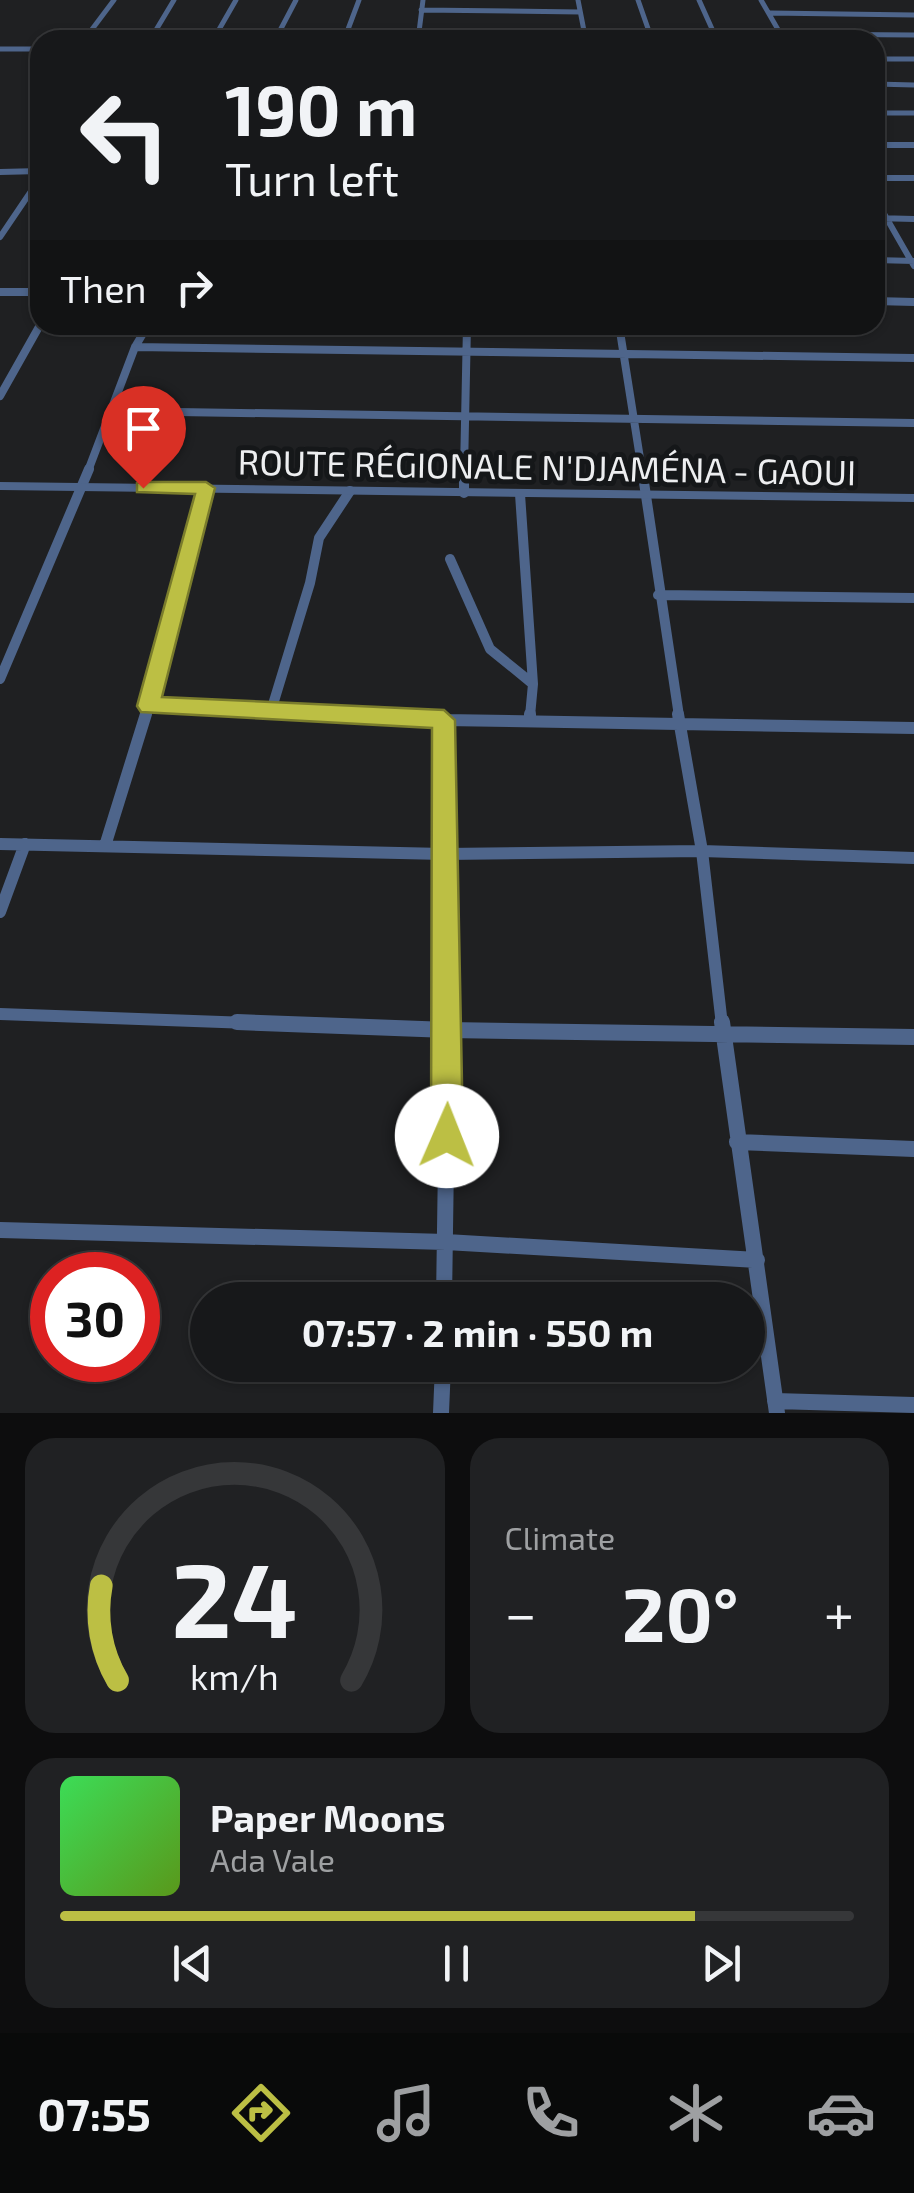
<!DOCTYPE html>
<meta charset="utf-8">
<style>
body{margin:0;font-family:"Exo 2",sans-serif;background:#202123;color:#f1f3f6;height:100vh;display:flex;flex-direction:column;font-size:38px;white-space:nowrap}
*{box-sizing:border-box;margin:0}
p{font-size:32px;color:#9ea0a2}
.icon{flex:none;width:55px;height:55px;fill:none;stroke:currentColor;stroke-width:2;stroke-linecap:round;stroke-linejoin:round}
.map{position:relative;height:1413px;overflow:hidden}
.details{display:flex;flex-direction:column;gap:25px;padding:25px;background:#0d0d0e;flex:1}
.details>*{flex:none}
.top-card{position:absolute;left:30px;top:30px;width:855px;height:305px;border-radius:30px;box-shadow:0 2px 8px #0004,0 0 0 2px #363739;background:#17181a;color:#f1f3f6;overflow:hidden}
.speed{position:absolute;left:30px;top:1252px;display:flex;gap:20px;font-size:50px;font-weight:700;text-align:center}
.speed>*{display:grid;place-content:center;width:130px;height:130px;border-radius:50%;background:#17181a;box-shadow:0 2px 8px #0004,0 0 0 2px #363739;line-height:1}
.speed .limit{border:15px solid #d22;background:#fff;color:#111}
.pin{position:absolute;display:grid;place-items:center;width:85px;height:85px;color:#fff;margin:-102px -42px;border-radius:50% 50% 50% 0;rotate:-45deg;box-shadow:0 0 10px #0007}
.pin .icon{rotate:45deg}
.me{position:absolute;width:110px;margin:-55px;rotate:1deg;stroke-linejoin:round;filter:drop-shadow(0 0 8px #0008)}
.turn{display:flex;align-items:center;gap:35px;height:210px;padding:0 30px;font-size:45px}
.turn .icon{width:130px;height:130px;stroke-width:2.5}
.turn b{display:block;font-size:70px;line-height:85px}
.then{display:flex;align-items:center;height:95px;padding:0 30px;background:#0003;gap:20px;font-size:38px}
.big{font-size:75px;font-weight:700;line-height:1.1}
.details .widget{flex:1;display:flex;flex-direction:column;justify-content:center;gap:15px;min-width:0;padding:0 35px;border-radius:30px;background:#202123}
.details .dial{align-items:center;gap:0}
.dial svg{height:260px;overflow:visible;fill:none;stroke:#363739;stroke-width:7;stroke-linecap:round;text-anchor:middle}
.dial text{fill:#f1f3f6;stroke:none}
.song{display:flex;align-items:center;gap:30px}
.cover{width:120px;height:120px;border-radius:15px;background:linear-gradient(135deg,hsl(130 70% 55%),hsl(90 70% 35%))}
.played{height:10px;border-radius:5px;background:linear-gradient(90deg,#bcbf44 80%,#363739 80%)}
.keys{display:flex;justify-content:space-around;direction:ltr}
.heat{display:flex;justify-content:space-between;align-items:center;font-size:55px;direction:ltr}
.details .tiles{flex:1;display:grid;gap:25px;grid-template-columns:1fr 1fr}
.widget:last-child{grid-column:span 2}
.trip{position:absolute;left:190px;top:1282px;width:575px;height:100px;border-radius:50px;background:#17181a;box-shadow:0 2px 8px #0004,0 0 0 2px #363739;font-weight:700;line-height:100px;text-align:center}
.tabs{display:flex;height:160px;justify-content:space-around;align-items:center;background:#090a0a;color:#9ea0a2}
.tabs .icon{width:70px;height:70px}
.tabs .selected{color:#bcbf44}
.tabs b{font-size:45px;color:#f1f3f6}
.map>svg:first-child{display:block}
.lines{fill:none;stroke-linecap:round;stroke-linejoin:round}
.minor-far5{stroke:#4e658b;stroke-width:5}
.minor-far4{stroke:#4e658b;stroke-width:6}
.minor-far3{stroke:#4e658b;stroke-width:8}
.minor-far2{stroke:#4e658b;stroke-width:10}
.minor-far1{stroke:#4e658b;stroke-width:12}
.minor{stroke:#4e658b;stroke-width:16}
.tertiary{fill:#4e658b;fill-rule:evenodd}
.route{fill:#bcbf44;stroke:#7a7c2c;stroke-width:2.5}
.labels{text-anchor:middle;dominant-baseline:central;stroke-width:10;stroke-linejoin:round;paint-order:stroke}
.street-label{font-size:35px;fill:#edeef0;stroke:#151719}
</style>
<div class="map">
<svg width="914" height="1413" viewBox="0 0 914 1413">
<rect width="100%" height="100%" fill="#1f2022"/>
<g class="lines">
<path class="minor-far5" d="M 578,0 L 585,36
M 638,0 L 652,40
M 699,0 L 717,40
M 761,0 L 784,40
M 421,10 L 580,12
M 770,13 L 914,15
M 419,31 L 584,32
M 781,34 L 914,35
M 84,40 L 114,0
M 150,40 L 174,0
M 213,40 L 236,0
M 275,40 L 296,0
M 344,40 L 359,0
M 418,40 L 423,0
M 0,49 L 40,49
M 875,59 L 914,59
M 875,84 L 914,85
M 875,113 L 914,113"/>
<path class="minor-far4" d="M 875,145 L 914,145
M 0,172 L 40,171
M 875,178 L 914,178
M 875,198 L 914,266
M 875,218 L 914,219
M 0,237 L 40,178
M 875,260 L 914,261"/>
<path class="minor-far3" d="M 0,292 L 40,292
M 875,301 L 914,302
M 619,325 L 642,471
M 135,347 L 914,358
M 0,396 L 40,325
M 113,411 L 914,423
M 88,471 L 135,347 L 148,325
M 464,471 L 467,325"/>
<path class="minor-far2" d="M 642,469 L 679,716
M 464,493 L 464,469
M 520,494 L 533,684 L 530,716
M 450,559 L 490,649 L 533,684
M 658,595 L 914,598
M 0,679 L 89,469
M 149,705 L 370,716
M 271,711 L 310,583 L 319,538 L 350,491
M 145,716 L 206,488"/>
<path class="minor-far1" d="M 321,714 L 444,720 L 914,728
M 678,714 L 702,851 L 722,1025
M 530,719 L 530,714
M 444,720 L 448,1025
M 0,844 L 444,854 L 702,851 L 914,858
M 105,846 L 146,714
M 0,912 L 25,844
M 0,1014 L 307,1025"/>
<path class="minor" d="M 237,1022 L 448,1030 L 914,1037
M 722,1022 L 777,1413
M 737,1142 L 914,1149
M 0,1230 L 446,1242 L 757,1260
M 444,1300 L 448,1022
M 775,1401 L 914,1405
M 441,1413 L 443,1365"/>
<path class="tertiary" d="M 0,482 L 914,494 L 914,502 L 0,490 Z"/>
</g>
<path class="route" d="M 143,482 L 206,482 L 215,488 L 162,697 L 444,710 L 455,720 L 463,1136 L 458,1147 L 447,1151 L 436,1147 L 431,1136 L 432,728 L 141,712 L 137,706 L 195,494 L 137,492 L 137,483 Z"/>
<g class="labels">
<g class="street-label">
<text transform="translate(547 466) rotate(1)">ROUTE RÉGIONALE N'DJAMÉNA - GAOUI</text>
</g>
</g>
</svg>
<div class="speed"><div class="limit">30</div></div>
<div class="pin" style="left:143px;top:488px;background:#d93025"><svg class="icon" aria-label="arrive" viewBox="0 0 24 24"><path d="M6 21V4h12l-3 4 3 4H6"/></svg></div>
<svg class="me" style="left:447px;top:1136px" viewBox="-20 -20 40 40"><circle r="19" fill="#fff"/><path d="M0-13L10 11 0 6-10 11z" fill="#bcbf44"/></svg>
<div class="trip">07:57 · 2 min · 550 m</div>
<div class="top-card">
<div class="turn"><svg class="icon" aria-label="left" viewBox="0 0 24 24"><path d="M17 20v-9H6M10 6l-5 5 5 5"/></svg><div><b>190 m</b>Turn left</div></div>
<div class="then">Then<svg class="icon" aria-label="right" viewBox="0 0 24 24"><path d="M7 20v-9h11M14 6l5 5-5 5"/></svg></div>
</div>
</div>
<section class="details">
<div class="tiles">
<div class="widget dial"><svg viewBox="0 0 100 80">
<path d="M14 69A42 42 0 1 1 86 69"/>
<path d="M14 69A42 42 0 0 1 9 40" stroke="#bcbf44"/>
<text x="50" y="56" font-size="32" font-weight="700">24</text>
<text x="50" y="72" font-size="11">km/h</text>
</svg></div>
<div class="widget"><p>Climate</p>
<div class="heat"><a>−</a><b class="big">20°</b><a>+</a></div>
</div>
<div class="widget">
<div class="song"><i class="cover"></i><div><b>Paper Moons</b><p>Ada Vale</p></div></div>
<div class="played"></div>
<div class="keys"><svg class="icon" aria-label="previous" viewBox="0 0 24 24"><path d="M18 5L8 12l10 7zM5 5v14"/></svg><svg class="icon" aria-label="pause" viewBox="0 0 24 24"><path d="M8 5v14M16 5v14"/></svg><svg class="icon" aria-label="next" viewBox="0 0 24 24"><path d="M6 5l10 7-10 7zM19 5v14"/></svg></div>
</div>
</div>
</section>
<nav class="tabs">
<b>07:55</b>
<svg class="icon selected" aria-label="directions" viewBox="0 0 24 24"><path d="M12 3l9 9-9 9-9-9zM9 14v-3h6M13 9l2 2-2 2"/></svg>
<svg class="icon" aria-label="music" viewBox="0 0 24 24"><path d="M9 18V5l10-2v13"/><circle cx="6" cy="18" r="3"/><circle cx="16" cy="16" r="3"/></svg>
<svg class="icon" aria-label="phone" viewBox="0 0 24 24"><path d="M5 4h4l2 5-3 2q2 4 5 5l2-3 5 2v4C11 20 4 13 5 4z"/></svg>
<svg class="icon" aria-label="climate" viewBox="0 0 24 24"><path d="M12 3v18M4 7l16 10M4 17L20 7"/></svg>
<svg class="icon" aria-label="car" viewBox="0 0 24 24"><path d="M5 17H2v-5l4-1 3-4h7l3 4 3 1v5h-3M9 17h6M6 11h13"/><circle cx="7" cy="17" r="2"/><circle cx="17" cy="17" r="2"/></svg>
</nav>
